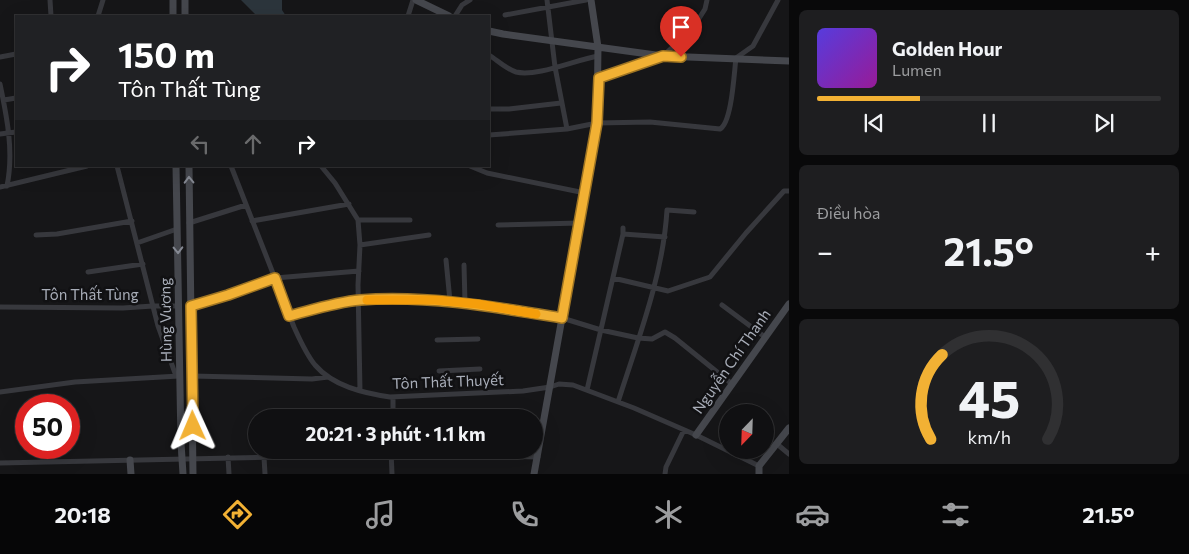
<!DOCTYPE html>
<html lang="vi">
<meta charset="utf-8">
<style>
body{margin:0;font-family:Commissioner,sans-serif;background:#1e1e20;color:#f1f3f6;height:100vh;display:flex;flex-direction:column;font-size:19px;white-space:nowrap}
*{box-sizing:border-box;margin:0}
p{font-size:16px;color:#9c9d9f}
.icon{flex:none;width:28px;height:28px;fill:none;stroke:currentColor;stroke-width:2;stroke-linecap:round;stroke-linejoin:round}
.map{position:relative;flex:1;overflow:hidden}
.panel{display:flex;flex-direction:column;gap:10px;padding:10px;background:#09090a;width:400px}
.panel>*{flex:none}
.top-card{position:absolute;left:15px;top:15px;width:475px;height:152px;border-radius:0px;box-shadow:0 5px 20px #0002,0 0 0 1px #303032;background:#202124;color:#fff;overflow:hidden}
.needle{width:32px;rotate:203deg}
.fabs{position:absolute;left:719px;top:404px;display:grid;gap:10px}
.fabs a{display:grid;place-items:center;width:55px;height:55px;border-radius:50%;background:#101012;box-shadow:0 5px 20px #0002,0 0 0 1px #303032;font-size:25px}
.speed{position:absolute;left:15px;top:394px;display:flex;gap:10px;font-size:25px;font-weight:700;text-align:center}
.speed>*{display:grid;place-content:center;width:65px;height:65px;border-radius:50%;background:#101012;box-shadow:0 5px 20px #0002,0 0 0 1px #303032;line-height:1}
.speed .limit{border:8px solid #d22;background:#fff;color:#111}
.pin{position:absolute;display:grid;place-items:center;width:42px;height:42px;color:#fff;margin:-51px -21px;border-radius:50% 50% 50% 0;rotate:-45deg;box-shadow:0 0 5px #0007}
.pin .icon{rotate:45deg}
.me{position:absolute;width:55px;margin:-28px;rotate:359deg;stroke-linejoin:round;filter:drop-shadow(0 0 4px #0008)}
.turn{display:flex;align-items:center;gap:18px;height:105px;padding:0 20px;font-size:22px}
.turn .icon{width:65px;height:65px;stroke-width:2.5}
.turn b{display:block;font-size:35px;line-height:42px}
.lanes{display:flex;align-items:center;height:48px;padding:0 20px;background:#0003;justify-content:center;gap:25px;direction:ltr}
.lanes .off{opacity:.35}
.big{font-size:38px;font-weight:700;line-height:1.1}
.panel .widget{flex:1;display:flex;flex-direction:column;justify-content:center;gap:8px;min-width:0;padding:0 18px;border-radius:8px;background:#1e1e20}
.panel .dial{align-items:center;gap:0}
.dial svg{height:130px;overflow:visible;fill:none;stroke:#303032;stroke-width:7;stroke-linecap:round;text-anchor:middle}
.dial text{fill:#f1f3f6;stroke:none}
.song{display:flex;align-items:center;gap:15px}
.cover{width:60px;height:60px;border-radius:8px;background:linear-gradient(135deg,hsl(250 70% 55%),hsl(300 70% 35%))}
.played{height:5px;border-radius:2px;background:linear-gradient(90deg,#f2b134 30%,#303032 30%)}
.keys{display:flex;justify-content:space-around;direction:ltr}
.heat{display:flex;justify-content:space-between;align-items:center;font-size:28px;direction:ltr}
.trip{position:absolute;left:248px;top:409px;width:295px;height:50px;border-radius:25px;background:#101012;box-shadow:0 5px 20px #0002,0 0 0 1px #303032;font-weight:700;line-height:50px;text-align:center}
.menu{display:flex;height:80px;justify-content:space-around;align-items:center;background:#060607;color:#9c9d9f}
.menu .icon{width:35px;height:35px}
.menu .selected{color:#f2b134}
.menu b{font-size:22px;color:#f1f3f6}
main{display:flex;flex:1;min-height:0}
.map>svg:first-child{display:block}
.water{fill:#2c353c}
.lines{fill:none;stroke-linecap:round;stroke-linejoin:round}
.street{stroke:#37383d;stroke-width:5}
.secondary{stroke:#45474d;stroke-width:7}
.oneway{stroke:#858993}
.route-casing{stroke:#9d7322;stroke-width:12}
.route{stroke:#f2b134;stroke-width:9}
.slow{stroke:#f59e0b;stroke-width:9}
.labels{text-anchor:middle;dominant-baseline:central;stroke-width:5;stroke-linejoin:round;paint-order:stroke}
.street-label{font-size:15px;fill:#a8adb8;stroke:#111113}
</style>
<main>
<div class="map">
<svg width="789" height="474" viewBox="0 0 789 474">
<rect width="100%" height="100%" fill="#161618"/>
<path class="water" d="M 241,0 L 282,0 L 282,10 L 286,16 L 257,16 Z"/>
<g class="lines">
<path class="street" d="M 50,0 L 51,16
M 547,0 L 555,67 L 567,129
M 505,15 L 586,0
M 98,16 L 103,0
M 408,16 L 413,0
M 455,16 L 462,5 L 470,0
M 489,55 C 497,60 506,69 516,72 C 537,77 575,60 598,56
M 0,57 L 16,54
M 599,78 L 663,56 L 693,28 L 705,9 L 707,0
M 0,84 C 7,117 14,152 7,186
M 4,100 L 16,98
M 489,109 L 509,109 L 561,103
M 0,134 L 16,132
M 489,135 L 567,129 L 597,123 L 650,122 L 720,129 C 732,122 734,73 736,58 L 753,46 L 778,0
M 117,166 L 158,326 L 176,376
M 231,166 L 294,327 C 300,340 306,354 315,365 C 333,386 363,393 390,397 L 523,391 L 550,387 L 559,384 L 573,385 L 634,408 L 696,435 L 759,466
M 321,166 L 335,183 L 358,220 L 360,245 L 358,285 L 360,391
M 470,166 L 487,173 L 585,193
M 0,187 L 87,166
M 358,220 L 410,220
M 252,221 L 349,204
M 189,223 L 246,205
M 498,225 L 580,223
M 623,234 L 665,237
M 36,235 L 57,234 L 132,221
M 137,243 L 177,229
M 360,245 L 429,235
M 446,260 L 450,301
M 464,265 L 465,303
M 88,272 L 143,264
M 613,278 L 668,291 L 710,277 L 746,233 L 784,191 L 789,191
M 722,305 L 765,337
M 191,306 L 228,295 L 275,278 L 359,271
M 0,307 L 123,308 L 153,306 L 179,306
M 289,316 L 329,306 L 359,300 L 427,299 L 478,304 L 562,318 L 601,330 L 638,338 L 652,339 L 665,332 L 675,338 L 732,384
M 437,340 L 478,339
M 439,371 L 480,369
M 192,376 L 312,379 L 328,377
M 587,390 L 623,234 L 623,228
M 0,392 L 75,382 L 179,376
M 618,402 C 638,339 663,276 667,210 L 694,212
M 393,418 L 393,397
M 777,444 L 789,454
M 391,450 L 392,474
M 228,457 L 229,474
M 264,457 L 265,474
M 0,463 L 411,454 L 538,457
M 665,474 L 666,467 L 684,430"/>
<path class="secondary" d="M 173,0 L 173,16
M 185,0 L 185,16
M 416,0 L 449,16
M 489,31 L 503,34 L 663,56 L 789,61
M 176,166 L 181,443 L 183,474
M 189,166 L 193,474
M 696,435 L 789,304
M 130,460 L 131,474
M 534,474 L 597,123 L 598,47 L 591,0
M 759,474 L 759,466 L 789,428"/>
</g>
<defs><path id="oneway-chevron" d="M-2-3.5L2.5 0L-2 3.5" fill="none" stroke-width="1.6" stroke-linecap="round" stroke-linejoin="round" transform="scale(1.25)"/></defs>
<g class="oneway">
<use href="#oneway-chevron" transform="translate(189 180) rotate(-91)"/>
<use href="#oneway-chevron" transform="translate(178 250) rotate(89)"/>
</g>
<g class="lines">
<g class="route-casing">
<path id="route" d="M 193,426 L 191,306 L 228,295 L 275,278 L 289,316 C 312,310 336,302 360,300 C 428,295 495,307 562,318 L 597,123 L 599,78 L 663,56 L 681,57"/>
</g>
<use href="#route" class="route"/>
<path class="slow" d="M 367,300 L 435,300 L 478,304 L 536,314"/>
</g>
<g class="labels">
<g class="street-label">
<text x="90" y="294">Tôn Thất Tùng</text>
<text transform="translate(165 320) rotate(-91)">Hùng Vương</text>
<text transform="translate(731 361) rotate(-55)">Nguyễn Chí Thanh</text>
<text transform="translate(448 381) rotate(-2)">Tôn Thất Thuyết</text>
</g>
</g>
</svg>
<div class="fabs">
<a><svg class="needle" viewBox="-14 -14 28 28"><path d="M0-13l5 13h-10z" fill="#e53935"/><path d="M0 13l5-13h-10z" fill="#9c9d9f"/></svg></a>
</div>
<div class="speed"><div class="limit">50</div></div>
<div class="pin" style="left:681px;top:57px;background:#d93025"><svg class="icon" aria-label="arrive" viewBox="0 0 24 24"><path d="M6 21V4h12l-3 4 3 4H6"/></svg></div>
<svg class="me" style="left:193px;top:426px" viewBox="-20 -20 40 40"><path d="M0-17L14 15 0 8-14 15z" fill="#f2b134" stroke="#fff" stroke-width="4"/></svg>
<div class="trip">20:21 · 3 phút · 1.1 km</div>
<div class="top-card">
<div class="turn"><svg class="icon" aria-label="right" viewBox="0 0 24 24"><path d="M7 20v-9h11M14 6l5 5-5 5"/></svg><div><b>150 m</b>Tôn Thất Tùng</div></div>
<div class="lanes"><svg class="icon off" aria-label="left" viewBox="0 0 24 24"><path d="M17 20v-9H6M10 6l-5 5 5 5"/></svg><svg class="icon off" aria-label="ahead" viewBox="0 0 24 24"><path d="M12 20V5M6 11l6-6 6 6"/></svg><svg class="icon" aria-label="right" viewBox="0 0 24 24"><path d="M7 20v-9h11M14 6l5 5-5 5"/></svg></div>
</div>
</div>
<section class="panel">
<div class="widget">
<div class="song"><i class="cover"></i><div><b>Golden Hour</b><p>Lumen</p></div></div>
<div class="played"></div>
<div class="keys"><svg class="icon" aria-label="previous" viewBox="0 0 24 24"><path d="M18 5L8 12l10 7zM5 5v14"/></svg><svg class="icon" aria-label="pause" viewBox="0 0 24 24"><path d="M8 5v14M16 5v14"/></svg><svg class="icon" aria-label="next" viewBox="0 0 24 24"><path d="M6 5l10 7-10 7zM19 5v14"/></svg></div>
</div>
<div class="widget"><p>Điều hòa</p>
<div class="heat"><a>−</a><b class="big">21.5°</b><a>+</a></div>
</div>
<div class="widget dial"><svg viewBox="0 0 100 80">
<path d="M14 69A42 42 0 1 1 86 69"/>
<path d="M14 69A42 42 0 0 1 21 17" stroke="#f2b134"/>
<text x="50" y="56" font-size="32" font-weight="700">45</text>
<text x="50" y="72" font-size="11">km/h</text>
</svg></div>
</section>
</main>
<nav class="menu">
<b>20:18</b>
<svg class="icon selected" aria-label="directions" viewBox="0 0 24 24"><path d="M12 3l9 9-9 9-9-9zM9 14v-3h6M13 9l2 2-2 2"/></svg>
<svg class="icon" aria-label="music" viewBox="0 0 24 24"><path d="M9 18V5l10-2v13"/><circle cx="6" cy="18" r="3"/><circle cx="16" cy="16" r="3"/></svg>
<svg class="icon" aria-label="phone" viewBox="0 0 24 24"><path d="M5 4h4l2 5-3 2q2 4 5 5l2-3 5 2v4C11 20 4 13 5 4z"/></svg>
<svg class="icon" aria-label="climate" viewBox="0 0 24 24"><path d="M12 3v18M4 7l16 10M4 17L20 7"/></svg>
<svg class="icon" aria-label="car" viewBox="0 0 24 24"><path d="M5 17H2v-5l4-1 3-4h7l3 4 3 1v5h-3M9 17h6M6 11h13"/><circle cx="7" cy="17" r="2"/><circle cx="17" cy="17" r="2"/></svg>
<svg class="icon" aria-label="filters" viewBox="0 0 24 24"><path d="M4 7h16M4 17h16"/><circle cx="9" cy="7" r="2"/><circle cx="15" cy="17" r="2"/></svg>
<b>21.5°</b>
</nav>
